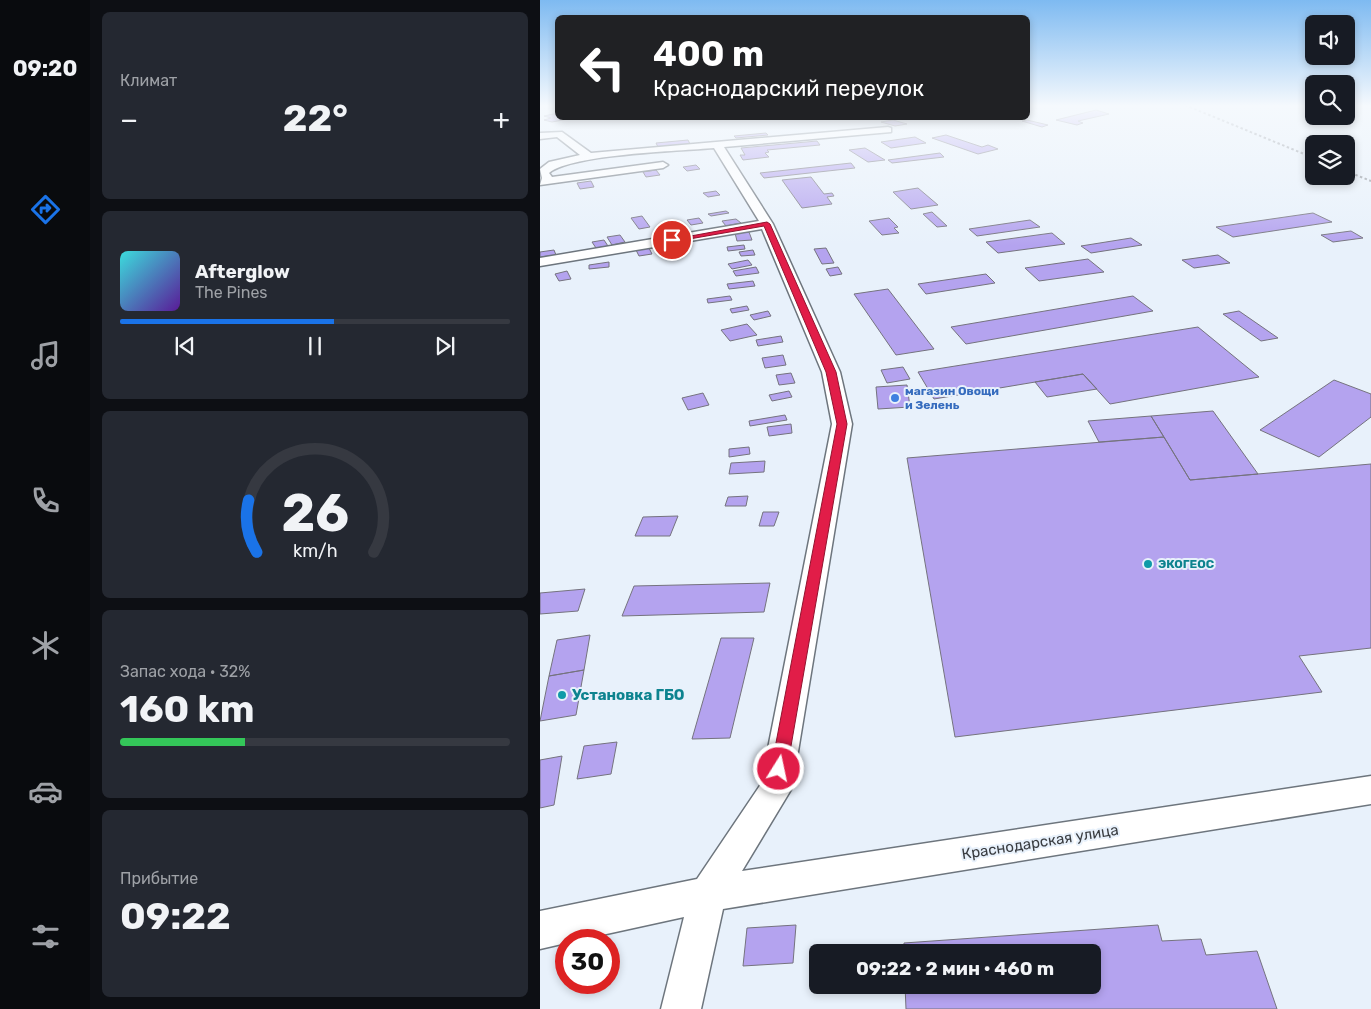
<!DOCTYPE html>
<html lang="ru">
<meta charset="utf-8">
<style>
body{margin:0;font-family:Rubik,sans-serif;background:#242831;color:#f1f3f6;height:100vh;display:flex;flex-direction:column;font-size:19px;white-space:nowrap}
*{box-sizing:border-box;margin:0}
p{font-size:16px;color:#9ea1a6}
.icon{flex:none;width:28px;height:28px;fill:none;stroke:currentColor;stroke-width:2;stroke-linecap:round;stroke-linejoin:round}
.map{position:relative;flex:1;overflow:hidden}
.side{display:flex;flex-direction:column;gap:12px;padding:12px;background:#0d0f14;width:450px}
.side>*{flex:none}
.top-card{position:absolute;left:15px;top:15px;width:475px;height:105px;border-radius:8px;box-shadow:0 2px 8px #0003;background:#202124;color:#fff;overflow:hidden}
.controls{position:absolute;left:765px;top:15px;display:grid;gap:10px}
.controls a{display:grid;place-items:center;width:50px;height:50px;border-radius:8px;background:#171b24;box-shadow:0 2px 8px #0003;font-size:25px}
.speed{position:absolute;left:15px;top:929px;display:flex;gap:10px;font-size:25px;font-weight:700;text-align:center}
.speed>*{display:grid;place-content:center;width:65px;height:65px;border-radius:50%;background:#171b24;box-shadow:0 2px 8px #0003;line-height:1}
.speed .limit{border:8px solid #d22;background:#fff;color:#111}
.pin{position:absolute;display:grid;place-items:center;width:42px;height:42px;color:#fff;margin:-21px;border:2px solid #fff;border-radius:50%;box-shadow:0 1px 5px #0007}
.me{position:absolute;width:55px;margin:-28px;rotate:10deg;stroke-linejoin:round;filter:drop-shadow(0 0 4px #0008)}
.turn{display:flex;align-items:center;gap:18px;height:105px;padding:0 15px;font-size:22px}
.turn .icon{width:65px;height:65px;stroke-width:2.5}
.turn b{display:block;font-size:35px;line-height:42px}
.big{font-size:38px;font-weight:700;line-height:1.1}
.side .widget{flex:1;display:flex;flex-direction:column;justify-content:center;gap:8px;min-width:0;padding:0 18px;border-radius:8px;background:#242831}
.side .dial{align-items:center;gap:0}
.dial svg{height:130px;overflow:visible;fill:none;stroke:#363941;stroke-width:7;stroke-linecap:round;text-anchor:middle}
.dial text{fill:#f1f3f6;stroke:none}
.song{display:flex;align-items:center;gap:15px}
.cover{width:60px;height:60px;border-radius:8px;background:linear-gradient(135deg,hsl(180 70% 55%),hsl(270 70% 35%))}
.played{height:5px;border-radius:2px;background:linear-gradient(90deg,#1a73e8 55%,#363941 55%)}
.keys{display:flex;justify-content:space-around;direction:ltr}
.heat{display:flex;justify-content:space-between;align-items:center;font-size:28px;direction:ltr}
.charge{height:8px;border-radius:4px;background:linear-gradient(90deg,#34c759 32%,#363941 0)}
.trip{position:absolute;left:269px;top:944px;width:292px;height:50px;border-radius:8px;background:#171b24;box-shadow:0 2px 8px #0003;font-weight:700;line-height:50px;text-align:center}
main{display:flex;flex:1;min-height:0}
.dock{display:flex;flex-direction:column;width:90px;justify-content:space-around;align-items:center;background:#090b0e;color:#9ea1a6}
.dock .icon{width:35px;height:35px}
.dock .current{color:#1a73e8}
.dock b{font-size:22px;color:#f1f3f6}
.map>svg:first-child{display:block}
.building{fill:#b4a3ef;stroke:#75737e}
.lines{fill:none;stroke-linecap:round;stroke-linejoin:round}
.minor-casing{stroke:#6d757d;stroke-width:3}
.minor{fill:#fff;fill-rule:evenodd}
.rail{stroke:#898e95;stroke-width:2;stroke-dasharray:2.5 2.5;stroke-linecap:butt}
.route{fill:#e11d48;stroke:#92132f}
.shop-dot{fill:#3f7fe0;stroke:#e8f1fb;stroke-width:2}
.culture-dot{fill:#0f9aa8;stroke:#e8f1fb;stroke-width:2}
.labels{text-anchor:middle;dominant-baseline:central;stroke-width:4;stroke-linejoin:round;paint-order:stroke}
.shop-label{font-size:12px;font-weight:bold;fill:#366cbe;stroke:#e8f1fb;text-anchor:start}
.culture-label{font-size:12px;font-weight:bold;fill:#0d838f;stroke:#e8f1fb;text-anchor:start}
.near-culture-label{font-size:15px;font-weight:bold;fill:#0d838f;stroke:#e8f1fb;text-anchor:start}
.near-street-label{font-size:15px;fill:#3a3d41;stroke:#e8f1fb}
</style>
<main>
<nav class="dock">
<b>09:20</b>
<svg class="icon current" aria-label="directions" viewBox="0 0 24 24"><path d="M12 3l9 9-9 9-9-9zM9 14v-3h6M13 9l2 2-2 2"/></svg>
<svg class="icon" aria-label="music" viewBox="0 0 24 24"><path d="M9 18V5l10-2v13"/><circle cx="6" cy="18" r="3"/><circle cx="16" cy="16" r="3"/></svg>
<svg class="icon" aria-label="phone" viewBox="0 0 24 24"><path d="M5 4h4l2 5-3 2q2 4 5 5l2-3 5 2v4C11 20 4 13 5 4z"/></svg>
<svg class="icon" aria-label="climate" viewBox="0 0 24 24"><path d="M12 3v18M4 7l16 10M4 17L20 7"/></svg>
<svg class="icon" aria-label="car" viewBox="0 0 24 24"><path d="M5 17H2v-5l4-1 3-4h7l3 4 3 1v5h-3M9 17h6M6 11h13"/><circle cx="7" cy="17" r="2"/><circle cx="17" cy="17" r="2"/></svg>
<svg class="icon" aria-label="filters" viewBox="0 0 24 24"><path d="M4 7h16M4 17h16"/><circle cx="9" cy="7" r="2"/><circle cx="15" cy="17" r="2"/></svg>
</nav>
<section class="side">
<div class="widget"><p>Климат</p>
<div class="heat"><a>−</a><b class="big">22°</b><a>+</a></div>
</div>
<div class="widget">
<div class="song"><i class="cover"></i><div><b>Afterglow</b><p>The Pines</p></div></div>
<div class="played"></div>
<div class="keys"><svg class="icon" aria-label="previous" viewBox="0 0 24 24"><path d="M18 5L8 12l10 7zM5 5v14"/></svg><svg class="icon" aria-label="pause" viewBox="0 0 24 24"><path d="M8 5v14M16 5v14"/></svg><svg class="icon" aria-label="next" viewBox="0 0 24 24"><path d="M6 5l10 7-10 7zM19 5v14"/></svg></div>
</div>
<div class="widget dial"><svg viewBox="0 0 100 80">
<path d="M14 69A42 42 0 1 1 86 69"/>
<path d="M14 69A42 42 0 0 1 9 37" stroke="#1a73e8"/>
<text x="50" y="56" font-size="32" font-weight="700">26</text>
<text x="50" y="72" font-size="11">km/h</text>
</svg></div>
<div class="widget"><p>Запас хода · 32%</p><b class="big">160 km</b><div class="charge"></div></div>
<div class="widget"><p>Прибытие</p><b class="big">09:22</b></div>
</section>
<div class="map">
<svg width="831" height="1009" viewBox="0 0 831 1009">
<rect width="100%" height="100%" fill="#e8f1fb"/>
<path class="building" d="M 556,110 L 569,114 L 538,121 L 543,123 L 537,125 L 516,120 Z
M 18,113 L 18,118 L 33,118 L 12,122 L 4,120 L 11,118 L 4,116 Z
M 353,120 L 367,124 L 355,126 L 341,122 Z
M 487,120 L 508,125 L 502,127 L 482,121 Z
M 226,133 L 228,135 L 196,138 L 194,136 Z
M 406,135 L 442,147 L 448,145 L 458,149 L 438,154 L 392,138 Z
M 375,137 L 386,143 L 351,148 L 341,142 Z
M 148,140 L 150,144 L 118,147 L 116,143 Z
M 277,141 L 280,145 L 227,150 L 229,152 L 225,153 L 229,157 L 203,160 L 200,155 L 205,155 L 201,148 Z
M 325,148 L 345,160 L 328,162 L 309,150 Z
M 400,153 L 404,157 L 352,163 L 348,160 Z
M 311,163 L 315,168 L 224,178 L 220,173 Z
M 156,165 L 160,169 L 147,171 L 143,167 Z
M 116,170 L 120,175 L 106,177 L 103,172 Z
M 271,177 L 284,194 L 292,193 L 294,196 L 287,197 L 292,204 L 262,208 L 242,180 Z
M 51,181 L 54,187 L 40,189 L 37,183 Z
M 378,188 L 398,205 L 371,209 L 353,192 Z
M 176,191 L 180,195 L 168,197 L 163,193 Z
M 186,211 L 189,213 L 171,216 L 168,214 Z
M 392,212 L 407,226 L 397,227 L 383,214 Z
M 773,213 L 792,222 L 693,237 L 676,227 Z
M 102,216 L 110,227 L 99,229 L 91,218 Z
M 159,218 L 163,223 L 151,225 L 147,220 Z
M 349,218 L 358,227 L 354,228 L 359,233 L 342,235 L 329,221 Z
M 196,219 L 201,223 L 186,226 L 182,221 Z
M 490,220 L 500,227 L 437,236 L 429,229 Z
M 811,231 L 823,238 L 793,242 L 781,235 Z
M 209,232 L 212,240 L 197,241 L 195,233 Z
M 512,233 L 525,244 L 458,253 L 446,242 Z
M 80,235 L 85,242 L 72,245 L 67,237 Z
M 591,238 L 602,245 L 551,253 L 541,246 Z
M 64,240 L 68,246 L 56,248 L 52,242 Z
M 204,245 L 205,249 L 188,251 L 187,247 Z
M 109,248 L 112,254 L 99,256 L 96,250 Z
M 286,248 L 294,263 L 282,264 L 274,249 Z
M 14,250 L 16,255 L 0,257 L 0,252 Z
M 213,250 L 215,255 L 201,256 L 199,252 Z
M 678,255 L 690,263 L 654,268 L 642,260 Z
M 548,259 L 564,272 L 499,281 L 485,268 Z
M 208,260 L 212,265 L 192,269 L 188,264 Z
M 69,262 L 69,267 L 49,269 L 49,265 Z
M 216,267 L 219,273 L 196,276 L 193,271 Z
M 298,267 L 302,274 L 290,276 L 286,269 Z
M 27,271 L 31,279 L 19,281 L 15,274 Z
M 446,274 L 455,283 L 386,294 L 378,284 Z
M 213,281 L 215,286 L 189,289 L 187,284 Z
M 348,289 L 394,349 L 356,355 L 314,294 Z
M 190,296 L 192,300 L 168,303 L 167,299 Z
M 593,296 L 613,311 L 426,344 L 411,327 Z
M 207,306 L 209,310 L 192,313 L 190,309 Z
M 228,311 L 231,316 L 214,320 L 210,315 Z
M 699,311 L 738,338 L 721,341 L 683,314 Z
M 207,324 L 217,335 L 190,341 L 181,330 Z
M 658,327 L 719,377 L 570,404 L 543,374 L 394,399 L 378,372 Z
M 241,336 L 243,342 L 218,346 L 216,340 Z
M 243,355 L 246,365 L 225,368 L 222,358 Z
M 363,367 L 370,379 L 347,383 L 341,370 Z
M 251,373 L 255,383 L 239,385 L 236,375 Z
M 543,374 L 557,389 L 507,397 L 495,382 Z
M 794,380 L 831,394 L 831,417 L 779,457 L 720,430 Z
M 367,385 L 370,407 L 338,409 L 336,387 Z
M 249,391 L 252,397 L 232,401 L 229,395 Z
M 163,393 L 169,405 L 148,410 L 142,398 Z
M 673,411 L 718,474 L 650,480 L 611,416 Z
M 245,415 L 247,420 L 210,426 L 209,421 Z
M 611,416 L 624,437 L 559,442 L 548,421 Z
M 251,424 L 252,433 L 229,436 L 227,427 Z
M 624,437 L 650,480 L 831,464 L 831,648 L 759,656 L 782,692 L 415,737 L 367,458 Z
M 209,447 L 210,454 L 189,457 L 189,449 Z
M 225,461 L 224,472 L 189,474 L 191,463 Z
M 208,496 L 206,506 L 185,506 L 188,497 Z
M 223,512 L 239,512 L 234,526 L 219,526 Z
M 138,516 L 130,536 L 95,536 L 103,517 Z
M 230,583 L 224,612 L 82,616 L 94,586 Z
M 45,589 L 38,611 L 0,614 L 0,593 Z
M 50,635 L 44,670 L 9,676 L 17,640 Z
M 181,638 L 214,638 L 190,738 L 152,739 Z
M 44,670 L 36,715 L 0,721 L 9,676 Z
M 77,742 L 71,774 L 37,779 L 44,746 Z
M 22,756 L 14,805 L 0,808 L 0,760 Z
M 256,925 L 253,963 L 203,966 L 207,928 Z
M 618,925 L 622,941 L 661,939 L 666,955 L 717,951 L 737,1009 L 366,1009 L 365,985 L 552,985 L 552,952 L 364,952 L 364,943 Z"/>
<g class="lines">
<g class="minor-casing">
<path id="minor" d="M 348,127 L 351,128 L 351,132 L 184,147 L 233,224 L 300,372 L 312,424 L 252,788 L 202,871 L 831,776 L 831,804 L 183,909 L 161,1009 L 121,1009 L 144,917 L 39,940 L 26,940 L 26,943 L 0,949 L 0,911 L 157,879 L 221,784 L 292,424 L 282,372 L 222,229 L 0,266 L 0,258 L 219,221 L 174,148 C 140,151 32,154 9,173 L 12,177 L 123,162 L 128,165 L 123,168 L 0,185 L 2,178 L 0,169 L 9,162 L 40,155 L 17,137 L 0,139 L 0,133 L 22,132 L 51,153 Z"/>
</g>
<use href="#minor" class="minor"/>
<path class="rail" d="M 645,105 L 774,158
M 806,171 L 831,181"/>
</g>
<linearGradient id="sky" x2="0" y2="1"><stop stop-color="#7ebaf1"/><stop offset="0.43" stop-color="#f5f9fd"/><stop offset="1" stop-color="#f5f9fd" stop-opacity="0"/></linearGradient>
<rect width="831" height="246" fill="url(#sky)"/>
<path class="route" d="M 227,222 L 230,224 L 296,372 L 307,424 L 247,769 L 245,774 L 239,776 L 233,774 L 231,769 L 297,424 L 286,372 L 224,226 L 132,242 L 129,240 Z"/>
<circle class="shop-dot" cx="355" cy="398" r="5"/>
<g class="culture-dot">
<circle cx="608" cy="564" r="5"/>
<circle cx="22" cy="695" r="5"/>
</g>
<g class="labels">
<g class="shop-label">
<text x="365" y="391">магазин Овощи<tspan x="365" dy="14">и Зелень</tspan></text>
</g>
<g class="culture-label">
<text x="618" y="564">ЭКОГЕОС</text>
</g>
<g class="near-culture-label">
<text x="32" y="695">Установка ГБО</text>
</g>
<g class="near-street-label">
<text transform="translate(500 842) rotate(-9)">Краснодарская улица</text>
</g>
</g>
</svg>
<div class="controls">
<a><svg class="icon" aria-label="sound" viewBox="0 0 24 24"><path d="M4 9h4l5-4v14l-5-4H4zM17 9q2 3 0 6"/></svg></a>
<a><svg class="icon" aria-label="search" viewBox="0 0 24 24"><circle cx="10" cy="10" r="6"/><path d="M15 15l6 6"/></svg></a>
<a><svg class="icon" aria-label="layers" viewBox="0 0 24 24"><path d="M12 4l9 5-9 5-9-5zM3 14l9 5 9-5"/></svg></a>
</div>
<div class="speed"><div class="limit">30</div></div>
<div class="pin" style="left:132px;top:240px;background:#d93025"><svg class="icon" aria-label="arrive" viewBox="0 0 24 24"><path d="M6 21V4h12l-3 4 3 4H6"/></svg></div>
<svg class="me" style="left:239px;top:769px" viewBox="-20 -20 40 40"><circle r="17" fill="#e11d48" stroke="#fff" stroke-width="3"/><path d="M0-11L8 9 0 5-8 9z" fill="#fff"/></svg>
<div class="trip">09:22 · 2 мин · 460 m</div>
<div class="top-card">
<div class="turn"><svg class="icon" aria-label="left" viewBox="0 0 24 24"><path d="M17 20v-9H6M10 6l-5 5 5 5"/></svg><div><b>400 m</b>Краснодарский переулок</div></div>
</div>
</div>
</main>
